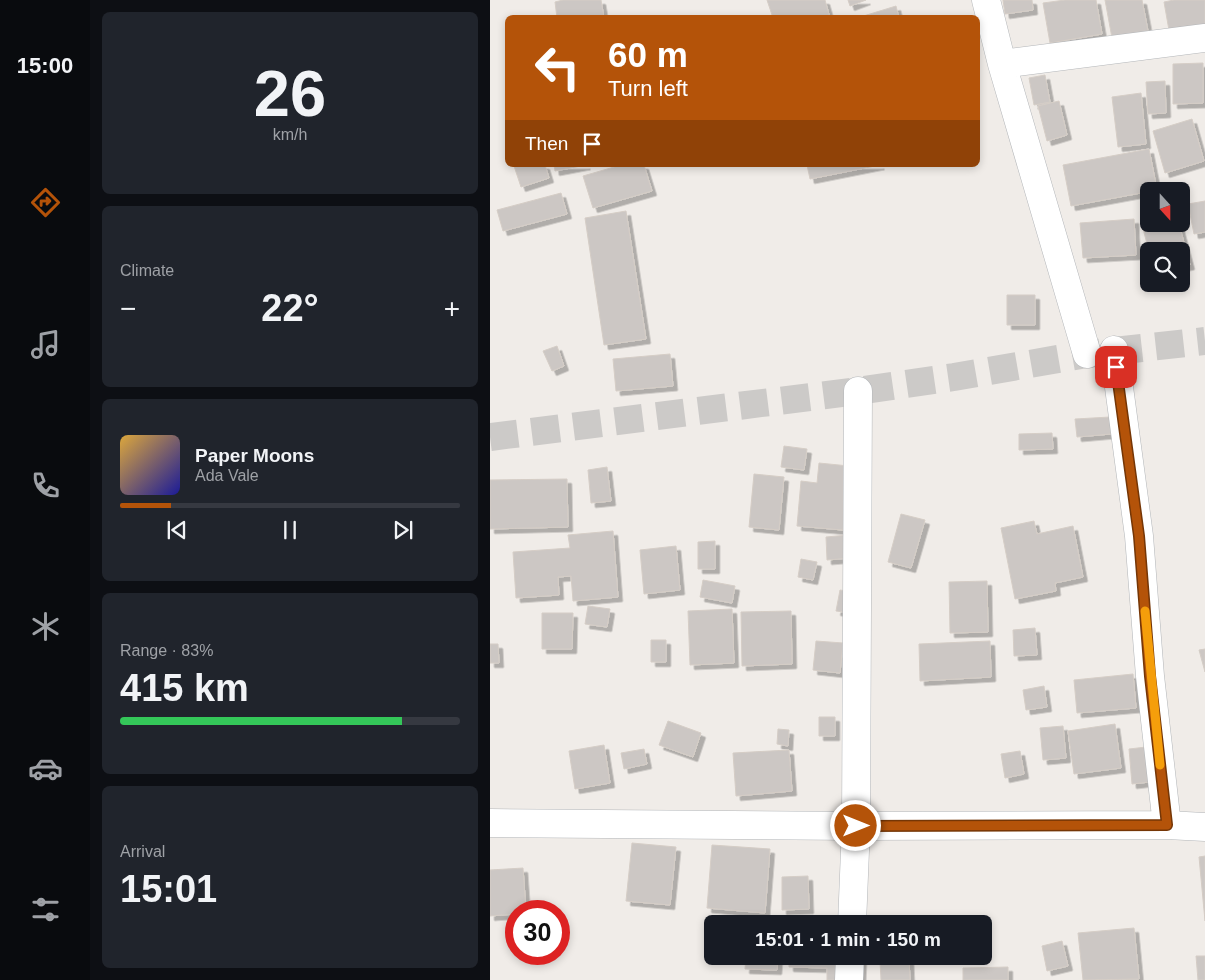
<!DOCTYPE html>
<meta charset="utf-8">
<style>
body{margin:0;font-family:Helvetica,sans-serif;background:#20242c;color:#f1f3f6;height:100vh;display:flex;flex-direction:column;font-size:19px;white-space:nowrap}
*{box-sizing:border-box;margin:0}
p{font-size:16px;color:#9ea1a6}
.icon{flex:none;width:28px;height:28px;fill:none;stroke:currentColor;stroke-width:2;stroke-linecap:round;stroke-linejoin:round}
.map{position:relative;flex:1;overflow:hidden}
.details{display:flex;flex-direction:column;gap:12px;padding:12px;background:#0d0f14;width:400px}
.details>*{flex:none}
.top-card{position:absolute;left:15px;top:15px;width:475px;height:152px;border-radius:8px;box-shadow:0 2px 8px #0003;background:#b45309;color:#fff;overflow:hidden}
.needle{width:32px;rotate:159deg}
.tools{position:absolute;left:650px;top:182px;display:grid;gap:10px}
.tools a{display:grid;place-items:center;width:50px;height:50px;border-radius:8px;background:#171b24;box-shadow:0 2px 8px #0003;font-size:25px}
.speed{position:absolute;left:15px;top:900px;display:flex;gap:10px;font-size:25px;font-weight:700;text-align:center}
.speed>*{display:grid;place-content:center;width:65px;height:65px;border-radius:50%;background:#171b24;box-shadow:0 2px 8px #0003;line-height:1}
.speed .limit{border:8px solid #d22;background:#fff;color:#111}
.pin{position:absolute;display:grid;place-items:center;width:42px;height:42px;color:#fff;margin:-21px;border-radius:10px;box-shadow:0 2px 8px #0006}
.me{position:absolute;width:55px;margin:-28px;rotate:90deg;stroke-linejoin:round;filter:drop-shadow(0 0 4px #0008)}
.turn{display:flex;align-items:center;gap:18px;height:105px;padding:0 20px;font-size:22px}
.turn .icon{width:65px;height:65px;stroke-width:2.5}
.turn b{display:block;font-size:35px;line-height:42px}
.then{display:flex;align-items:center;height:48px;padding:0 20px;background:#0003;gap:10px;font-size:19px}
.big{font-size:38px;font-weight:700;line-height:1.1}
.details .widget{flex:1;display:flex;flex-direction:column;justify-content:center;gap:8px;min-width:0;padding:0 18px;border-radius:8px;background:#20242c}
.details .dial{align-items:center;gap:0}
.dial b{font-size:65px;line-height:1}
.song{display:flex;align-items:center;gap:15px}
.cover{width:60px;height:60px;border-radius:8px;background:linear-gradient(135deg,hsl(40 70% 55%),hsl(240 70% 35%))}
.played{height:5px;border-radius:2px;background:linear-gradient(90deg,#b45309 15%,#363941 15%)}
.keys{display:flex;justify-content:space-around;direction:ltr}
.heat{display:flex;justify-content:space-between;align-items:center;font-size:28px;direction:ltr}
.charge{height:8px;border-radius:4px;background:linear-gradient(90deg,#34c759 83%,#363941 0)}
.trip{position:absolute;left:214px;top:915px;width:288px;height:50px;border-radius:8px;background:#171b24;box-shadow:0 2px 8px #0003;font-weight:700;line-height:50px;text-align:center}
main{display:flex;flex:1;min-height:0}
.tab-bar{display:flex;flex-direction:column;width:90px;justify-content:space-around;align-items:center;background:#090b0e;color:#9ea1a6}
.tab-bar .icon{width:35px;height:35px}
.tab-bar .selected{color:#b45309}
.tab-bar b{font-size:22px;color:#f1f3f6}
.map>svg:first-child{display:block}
.building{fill:#ccc7c4;stroke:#d5cdc6;filter:url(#shadow)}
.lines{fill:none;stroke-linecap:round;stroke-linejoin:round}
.minor-tunnel{stroke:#cccac8;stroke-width:28;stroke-dasharray:28 14;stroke-linecap:butt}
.minor-casing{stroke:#b3b6b9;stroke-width:29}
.minor{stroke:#fff;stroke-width:28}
.route-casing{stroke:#753606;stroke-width:12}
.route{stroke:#b45309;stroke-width:9}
.slow{stroke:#f59e0b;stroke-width:9}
</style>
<main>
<nav class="tab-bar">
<b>15:00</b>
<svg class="icon selected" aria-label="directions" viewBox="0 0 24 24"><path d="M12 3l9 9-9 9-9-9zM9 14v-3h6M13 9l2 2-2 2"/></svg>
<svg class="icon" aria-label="music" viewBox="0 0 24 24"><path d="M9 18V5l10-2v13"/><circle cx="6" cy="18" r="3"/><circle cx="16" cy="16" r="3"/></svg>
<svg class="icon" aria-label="phone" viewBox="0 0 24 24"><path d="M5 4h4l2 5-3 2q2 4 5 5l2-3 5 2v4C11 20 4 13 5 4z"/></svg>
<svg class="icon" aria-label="climate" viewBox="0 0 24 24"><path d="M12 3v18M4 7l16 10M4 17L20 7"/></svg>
<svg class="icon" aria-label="car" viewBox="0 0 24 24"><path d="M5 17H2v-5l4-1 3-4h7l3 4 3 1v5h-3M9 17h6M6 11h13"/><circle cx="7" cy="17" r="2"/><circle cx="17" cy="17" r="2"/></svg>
<svg class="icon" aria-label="filters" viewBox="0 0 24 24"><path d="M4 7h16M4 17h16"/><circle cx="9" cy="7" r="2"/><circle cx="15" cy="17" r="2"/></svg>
</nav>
<section class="details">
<div class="widget dial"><b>26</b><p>km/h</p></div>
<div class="widget"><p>Climate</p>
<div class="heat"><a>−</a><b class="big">22°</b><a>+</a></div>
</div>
<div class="widget">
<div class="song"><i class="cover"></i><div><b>Paper Moons</b><p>Ada Vale</p></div></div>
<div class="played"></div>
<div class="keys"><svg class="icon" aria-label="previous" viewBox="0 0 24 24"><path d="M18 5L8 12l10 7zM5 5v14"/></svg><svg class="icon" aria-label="pause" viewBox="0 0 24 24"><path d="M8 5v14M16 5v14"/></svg><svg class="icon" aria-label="next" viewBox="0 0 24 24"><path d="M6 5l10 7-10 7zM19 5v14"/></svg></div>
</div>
<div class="widget"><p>Range · 83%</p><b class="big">415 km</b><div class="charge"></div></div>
<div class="widget"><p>Arrival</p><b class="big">15:01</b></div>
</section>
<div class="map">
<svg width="715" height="980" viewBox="0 0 715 980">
<defs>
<filter id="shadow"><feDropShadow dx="4.5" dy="4.5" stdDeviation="0" flood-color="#0004"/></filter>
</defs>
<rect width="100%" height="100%" fill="#f0ece8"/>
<path class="building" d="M 73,0 L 111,0 L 114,18 L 67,18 L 65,2 Z
M 277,0 L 335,0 L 340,18 L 283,18 Z
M 358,0 L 376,0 L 360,6 Z
M 513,0 L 542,0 L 543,10 L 515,14 Z
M 575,0 L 606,0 L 612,34 L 560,43 L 553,3 Z
M 615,0 L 652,0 L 658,31 L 622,38 Z
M 684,0 L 715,0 L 715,30 L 680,36 L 674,2 Z
M 406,6 L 409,18 L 367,18 Z
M 713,63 L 713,103 L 683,104 L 683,64 Z
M 555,75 L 560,102 L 544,105 L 539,78 Z
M 675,81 L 676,113 L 658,114 L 656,82 Z
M 651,93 L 656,144 L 628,147 L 622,97 Z
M 569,101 L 577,135 L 557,141 L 548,106 Z
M 702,119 L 714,161 L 675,173 L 663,131 Z
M 659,149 L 667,190 L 581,206 L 573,165 Z
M 28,165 L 55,165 L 59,178 L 31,187 L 24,166 Z
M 64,165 L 96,165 L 65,171 Z
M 131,165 L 154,165 L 162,191 L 103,208 L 93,176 Z
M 317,165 L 390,165 L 320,179 Z
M 71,193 L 77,214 L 13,231 L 7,210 Z
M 715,201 L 715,232 L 704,234 L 698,204 Z
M 136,211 L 156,339 L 114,345 L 95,218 Z
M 644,219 L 646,255 L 593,258 L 590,223 Z
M 659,223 L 689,224 L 700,265 L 691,267 L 691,251 L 659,251 L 652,225 Z
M 517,295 L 545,295 L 545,325 L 517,325 Z
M 67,346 L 74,366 L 62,371 L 53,351 Z
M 180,354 L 183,386 L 126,391 L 123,359 Z
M 620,417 L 621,434 L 587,437 L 585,419 Z
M 562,433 L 563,449 L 529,450 L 529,434 Z
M 294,446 L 317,449 L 314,470 L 291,467 Z
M 329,463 L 359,466 L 353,530 L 307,526 L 311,481 L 327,483 Z
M 117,467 L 121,501 L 101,503 L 98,470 Z
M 264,474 L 294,477 L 289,530 L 259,527 Z
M 77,479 L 78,527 L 0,529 L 0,480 Z
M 411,514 L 435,520 L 421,568 L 398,562 Z
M 544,521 L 547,534 L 583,526 L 593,577 L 565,583 L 566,591 L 525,599 L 511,528 Z
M 123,531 L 128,597 L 83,601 L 81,576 L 68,577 L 69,595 L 26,598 L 23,552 L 80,548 L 78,535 Z
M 358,535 L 360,558 L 337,560 L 336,537 Z
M 225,541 L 225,569 L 208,569 L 208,542 Z
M 186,546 L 190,590 L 154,594 L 150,550 Z
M 311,559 L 327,562 L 323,580 L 308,577 Z
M 213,580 L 245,586 L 242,603 L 210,597 Z
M 497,581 L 498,632 L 460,633 L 459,582 Z
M 350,590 L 364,592 L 361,613 L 346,611 Z
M 98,606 L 120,609 L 117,627 L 95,624 Z
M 242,609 L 244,663 L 200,665 L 198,611 Z
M 301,611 L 302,664 L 252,666 L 251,612 Z
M 52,613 L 83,613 L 82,649 L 52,649 Z
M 545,628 L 547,655 L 524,656 L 523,630 Z
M 161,640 L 176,640 L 176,662 L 161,662 Z
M 326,641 L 353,643 L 350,673 L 323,670 Z
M 500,641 L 501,677 L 430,681 L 429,644 Z
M 0,644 L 8,644 L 9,663 L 0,663 Z
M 715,649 L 715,672 L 709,650 Z
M 643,674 L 646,708 L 587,713 L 584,680 Z
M 554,686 L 557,707 L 536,710 L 533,690 Z
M 329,717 L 345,717 L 345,736 L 329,736 Z
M 178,721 L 211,733 L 203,757 L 169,745 Z
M 625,724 L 631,768 L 584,774 L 578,731 Z
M 573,726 L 576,758 L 553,760 L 550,728 Z
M 288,729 L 299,730 L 298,746 L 287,744 Z
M 114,745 L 120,783 L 85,789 L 79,751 Z
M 665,746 L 668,781 L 642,784 L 639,749 Z
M 154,749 L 157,764 L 134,769 L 131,753 Z
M 299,750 L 302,791 L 246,796 L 243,753 Z
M 530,751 L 534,774 L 515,778 L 511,754 Z
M 142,843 L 186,847 L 180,905 L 136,901 Z
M 222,845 L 280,849 L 275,913 L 217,908 Z
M 715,856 L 715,921 L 709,857 Z
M 33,868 L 36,911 L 26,911 L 26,914 L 0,916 L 0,870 Z
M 318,876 L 319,909 L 292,910 L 292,877 Z
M 300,920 L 372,920 L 372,924 L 300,924 Z
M 644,928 L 649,979 L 593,980 L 588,933 Z
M 572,941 L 578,966 L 557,971 L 552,946 Z
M 256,956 L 288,956 L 287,970 L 255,969 Z
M 299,956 L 372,956 L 371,980 L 337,980 L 337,968 L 299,967 Z
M 706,956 L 715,956 L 715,980 L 708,980 Z
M 419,959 L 420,980 L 391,980 L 390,961 Z
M 518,967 L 518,980 L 473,980 L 473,968 Z"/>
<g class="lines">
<path class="minor-tunnel" d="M 0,437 L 368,391 L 464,377 L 597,354 L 715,341"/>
<g class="minor-casing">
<path id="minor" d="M 496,0 L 512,64 L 597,354
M 512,64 L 715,38
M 624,350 L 649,536 L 660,676 L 677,825
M 0,823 L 366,826 L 677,825 L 715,827
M 362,924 L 366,826 L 368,391
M 359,980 L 360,956"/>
</g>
<use href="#minor" class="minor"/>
</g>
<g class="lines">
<g class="route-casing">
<path id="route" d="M 366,826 L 677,825 L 660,676 L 649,536 L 626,367"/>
</g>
<use href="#route" class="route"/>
<path class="slow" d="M 655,611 L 670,765"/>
</g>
</svg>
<div class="tools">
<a><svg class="needle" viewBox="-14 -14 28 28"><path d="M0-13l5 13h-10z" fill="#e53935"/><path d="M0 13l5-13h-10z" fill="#9ea1a6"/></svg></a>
<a><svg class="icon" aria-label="search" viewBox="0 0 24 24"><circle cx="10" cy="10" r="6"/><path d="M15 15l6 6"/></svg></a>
</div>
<div class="speed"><div class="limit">30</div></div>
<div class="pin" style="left:626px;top:367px;background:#d93025"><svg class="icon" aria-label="arrive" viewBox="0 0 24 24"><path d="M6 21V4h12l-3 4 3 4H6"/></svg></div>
<svg class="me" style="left:366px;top:826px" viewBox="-20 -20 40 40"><circle r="17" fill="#b45309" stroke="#fff" stroke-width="3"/><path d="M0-11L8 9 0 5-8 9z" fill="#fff"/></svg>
<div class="trip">15:01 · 1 min · 150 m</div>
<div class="top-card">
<div class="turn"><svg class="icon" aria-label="left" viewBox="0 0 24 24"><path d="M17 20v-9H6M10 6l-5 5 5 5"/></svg><div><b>60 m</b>Turn left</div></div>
<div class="then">Then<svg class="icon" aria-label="arrive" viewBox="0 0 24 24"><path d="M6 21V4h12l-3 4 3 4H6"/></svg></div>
</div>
</div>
</main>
